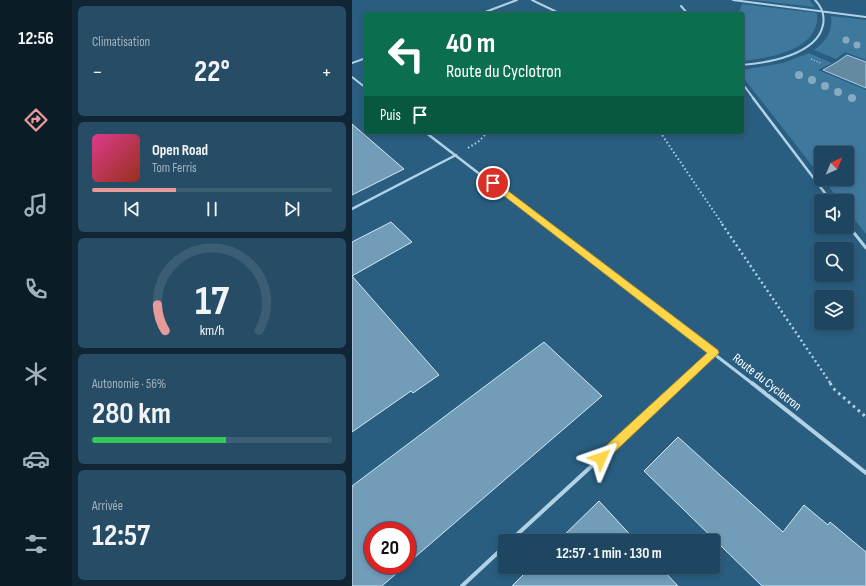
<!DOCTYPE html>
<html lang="fr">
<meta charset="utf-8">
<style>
body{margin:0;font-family:"Sofia Sans Condensed",sans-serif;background:#274d66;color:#f1f3f6;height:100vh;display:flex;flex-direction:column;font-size:15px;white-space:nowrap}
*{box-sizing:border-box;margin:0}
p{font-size:13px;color:#a1b1bd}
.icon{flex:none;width:22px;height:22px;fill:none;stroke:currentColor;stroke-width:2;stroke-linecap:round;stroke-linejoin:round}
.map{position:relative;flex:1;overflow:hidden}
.sheet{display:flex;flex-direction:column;gap:6px;padding:6px;background:#112635;width:280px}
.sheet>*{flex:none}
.banner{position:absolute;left:12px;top:12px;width:380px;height:122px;border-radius:4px;box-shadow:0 2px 6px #0003,0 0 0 1px #3c5e75;background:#0b6e4f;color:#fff;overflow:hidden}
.needle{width:26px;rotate:44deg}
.fabs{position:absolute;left:462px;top:146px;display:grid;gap:8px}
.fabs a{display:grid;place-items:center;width:40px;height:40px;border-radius:4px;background:#1f4660;box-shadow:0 2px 6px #0003,0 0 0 1px #3c5e75;font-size:20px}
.speed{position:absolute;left:12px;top:522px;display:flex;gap:8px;font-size:20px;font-weight:700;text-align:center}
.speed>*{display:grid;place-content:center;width:52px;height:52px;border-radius:50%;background:#1f4660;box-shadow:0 2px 6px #0003,0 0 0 1px #3c5e75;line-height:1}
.speed .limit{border:6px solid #d22;background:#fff;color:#111}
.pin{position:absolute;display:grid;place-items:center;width:34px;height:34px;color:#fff;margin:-17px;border:2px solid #fff;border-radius:50%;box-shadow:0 1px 4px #0007}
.me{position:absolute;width:44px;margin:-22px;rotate:47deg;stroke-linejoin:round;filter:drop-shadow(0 0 3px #0008)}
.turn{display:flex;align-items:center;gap:14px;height:84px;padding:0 16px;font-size:18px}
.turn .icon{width:52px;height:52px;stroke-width:2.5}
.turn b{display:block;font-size:28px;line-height:34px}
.then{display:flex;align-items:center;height:38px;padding:0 16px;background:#0003;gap:8px;font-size:15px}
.big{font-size:30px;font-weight:700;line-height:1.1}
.sheet .card{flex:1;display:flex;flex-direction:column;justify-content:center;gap:6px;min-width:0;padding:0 14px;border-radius:6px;background:#274d66}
.sheet .dial{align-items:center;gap:0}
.dial svg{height:104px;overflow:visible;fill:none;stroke:#3c5e75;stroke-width:7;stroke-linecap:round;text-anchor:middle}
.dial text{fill:#f1f3f6;stroke:none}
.song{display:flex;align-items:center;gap:12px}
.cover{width:48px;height:48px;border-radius:6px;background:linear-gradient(135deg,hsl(330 70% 55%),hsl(10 70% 35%))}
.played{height:4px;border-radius:2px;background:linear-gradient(90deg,#e69b98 35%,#3c5e75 35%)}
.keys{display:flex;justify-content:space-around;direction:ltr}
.heat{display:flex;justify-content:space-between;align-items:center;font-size:22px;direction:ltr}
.charge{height:6px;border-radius:3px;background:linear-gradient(90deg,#34c759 56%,#3c5e75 0)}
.trip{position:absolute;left:146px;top:534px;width:222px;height:40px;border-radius:4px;background:#1f4660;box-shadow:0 2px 6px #0003,0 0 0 1px #3c5e75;font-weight:700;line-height:40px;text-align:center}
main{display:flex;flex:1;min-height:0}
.tab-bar{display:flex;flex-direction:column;width:72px;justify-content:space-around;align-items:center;background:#0c1c26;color:#a1b1bd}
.tab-bar .icon{width:28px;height:28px}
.tab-bar .current{color:#e69b98}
.tab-bar b{font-size:18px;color:#f1f3f6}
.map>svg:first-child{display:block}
.green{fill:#3e799d}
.water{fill:#6489a0;stroke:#a6cee5}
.building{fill:#719db8;stroke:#d3e8f5}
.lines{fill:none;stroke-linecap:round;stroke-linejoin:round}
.path-far3{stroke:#b1d1e5;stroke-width:1.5;stroke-dasharray:1 2;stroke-linecap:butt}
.path-far2{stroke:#b1d1e5;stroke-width:2;stroke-dasharray:1.5 2.5;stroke-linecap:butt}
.path-far1{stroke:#b1d1e5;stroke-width:2.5;stroke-dasharray:2 3;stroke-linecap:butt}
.path{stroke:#b1d1e5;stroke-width:3;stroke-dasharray:2.5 4;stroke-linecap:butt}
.lane-far3{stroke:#b1d1e5;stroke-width:2}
.lane-far2{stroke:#b1d1e5;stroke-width:2.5}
.lane-far1{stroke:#b1d1e5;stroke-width:3}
.lane{stroke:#b1d1e5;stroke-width:4}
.tree{fill:#86aac0}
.route{fill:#ffd54a;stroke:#a68a30}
.labels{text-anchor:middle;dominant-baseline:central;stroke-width:4;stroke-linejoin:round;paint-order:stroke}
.street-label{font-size:13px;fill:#fff;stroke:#295e80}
</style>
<main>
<nav class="tab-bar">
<b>12:56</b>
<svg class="icon current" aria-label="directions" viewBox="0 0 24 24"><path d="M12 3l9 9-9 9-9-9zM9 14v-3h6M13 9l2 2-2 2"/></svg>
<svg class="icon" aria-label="music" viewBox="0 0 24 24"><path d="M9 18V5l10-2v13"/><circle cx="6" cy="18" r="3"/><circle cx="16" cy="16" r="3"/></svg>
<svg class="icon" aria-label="phone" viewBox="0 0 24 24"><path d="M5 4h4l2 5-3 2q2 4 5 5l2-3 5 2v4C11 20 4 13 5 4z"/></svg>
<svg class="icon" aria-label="climate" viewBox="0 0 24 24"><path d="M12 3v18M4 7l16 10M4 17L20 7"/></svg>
<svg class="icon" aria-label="car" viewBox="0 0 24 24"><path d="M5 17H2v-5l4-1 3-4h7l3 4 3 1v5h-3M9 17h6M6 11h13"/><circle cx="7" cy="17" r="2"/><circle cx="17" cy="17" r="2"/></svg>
<svg class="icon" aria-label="filters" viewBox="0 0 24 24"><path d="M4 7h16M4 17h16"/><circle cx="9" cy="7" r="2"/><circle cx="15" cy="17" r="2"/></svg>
</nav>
<section class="sheet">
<div class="card"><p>Climatisation</p>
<div class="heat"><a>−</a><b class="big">22°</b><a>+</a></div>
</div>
<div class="card">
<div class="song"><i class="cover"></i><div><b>Open Road</b><p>Tom Ferris</p></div></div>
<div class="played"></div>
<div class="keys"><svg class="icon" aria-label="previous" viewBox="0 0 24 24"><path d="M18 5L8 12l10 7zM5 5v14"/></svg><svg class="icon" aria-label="pause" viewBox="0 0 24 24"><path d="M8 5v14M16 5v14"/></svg><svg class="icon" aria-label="next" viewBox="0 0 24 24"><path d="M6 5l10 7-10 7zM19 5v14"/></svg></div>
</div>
<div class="card dial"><svg viewBox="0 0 100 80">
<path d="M14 69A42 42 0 1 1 86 69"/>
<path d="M14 69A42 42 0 0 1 8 49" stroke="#e69b98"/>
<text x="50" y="56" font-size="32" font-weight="700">17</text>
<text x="50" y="72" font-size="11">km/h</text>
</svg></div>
<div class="card"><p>Autonomie · 56%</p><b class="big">280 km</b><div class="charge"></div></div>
<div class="card"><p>Arrivée</p><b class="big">12:57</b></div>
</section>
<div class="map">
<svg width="514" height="586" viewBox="0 0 514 586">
<rect width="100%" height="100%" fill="#295e80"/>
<path class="green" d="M 400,0 L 457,0 L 463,7 Z
M 390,4 L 465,13 C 469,50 417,58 390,61 L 390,14 L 384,14 L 388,10 Z
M 479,16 L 514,20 L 514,60 L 493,52 L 484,59 L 462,50 C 474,41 481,32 479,16 Z
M 457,53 L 480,63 L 466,70 L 514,90 L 514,234 L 495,210 L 495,201 L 488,201 L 471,179 L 495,179 L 495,153 L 469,153 L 469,177 L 390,76 L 390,70 L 431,63 Z"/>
<path class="water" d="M 495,55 L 514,62 L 514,88 L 471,70 L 485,62 Z"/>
<path class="building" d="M 0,124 L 52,169 L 0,195 Z
M 39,222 L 60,242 L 0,276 L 87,375 L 61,393 L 59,391 L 0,432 L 0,242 Z
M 192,342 L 250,396 L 55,564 L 55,531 L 21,531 L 21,565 L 54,565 L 30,586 L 0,586 L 0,486 Z
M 326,437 L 431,532 L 452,505 L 476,525 L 478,522 L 514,552 L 514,586 L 410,586 L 292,471 Z
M 247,501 L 284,541 L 206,541 Z
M 179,567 L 308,567 L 326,586 L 160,586 Z"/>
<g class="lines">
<path class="path-far3" d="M 459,59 L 469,63"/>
<path class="path-far2" d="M 308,132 L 371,225
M 116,148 L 126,142 L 136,132"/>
<path class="path-far1" d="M 370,224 L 479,384"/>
<path class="path" d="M 478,383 L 483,390 L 514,417"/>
<path class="lane-far3" d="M 180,0 L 209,14
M 381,0 L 514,17
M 329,6 L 336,14
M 128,14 L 165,0
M 0,63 L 14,58
M 390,65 C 415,63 465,55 471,25 C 473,15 470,7 463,0
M 0,77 L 14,88
M 390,83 L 402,99"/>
<path class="lane-far2" d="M 401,98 L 479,201
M 73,132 L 194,225
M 0,209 L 104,155
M 495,223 L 496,225"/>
<path class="lane-far1" d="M 193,224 L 401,384
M 495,224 L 514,248
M 328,384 L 362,353"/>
<path class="lane" d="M 400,383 L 514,473
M 158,541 L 330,383
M 110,586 L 153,546"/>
</g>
<g class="tree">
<circle cx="494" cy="40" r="3.5"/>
<circle cx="505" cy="45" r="3.5"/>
<circle cx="447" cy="75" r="4"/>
<circle cx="460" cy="80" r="4"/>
<circle cx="473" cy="86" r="4"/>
<circle cx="486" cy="92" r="4"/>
<circle cx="500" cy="98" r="4"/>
</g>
<path class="route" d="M 138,181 L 143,181 L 366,350 L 367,353 L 253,461 L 249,463 L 245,461 L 243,458 L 245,454 L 355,353 L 138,185 Z"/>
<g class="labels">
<g class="street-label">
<text transform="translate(415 382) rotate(38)">Route du Cyclotron</text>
</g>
</g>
</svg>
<div class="fabs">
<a><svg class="needle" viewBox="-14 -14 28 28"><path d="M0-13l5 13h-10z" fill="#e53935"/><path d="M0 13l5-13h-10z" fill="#a1b1bd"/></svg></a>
<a><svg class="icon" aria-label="sound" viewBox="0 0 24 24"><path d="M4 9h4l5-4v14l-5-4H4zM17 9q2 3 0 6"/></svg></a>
<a><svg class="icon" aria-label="search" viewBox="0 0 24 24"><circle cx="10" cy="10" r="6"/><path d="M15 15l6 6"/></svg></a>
<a><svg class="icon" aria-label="layers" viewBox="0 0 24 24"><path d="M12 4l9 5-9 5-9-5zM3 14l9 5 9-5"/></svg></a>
</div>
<div class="speed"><div class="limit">20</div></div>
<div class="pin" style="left:141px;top:183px;background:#d93025"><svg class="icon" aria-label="arrive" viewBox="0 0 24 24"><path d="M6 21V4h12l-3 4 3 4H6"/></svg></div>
<svg class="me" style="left:249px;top:458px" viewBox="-20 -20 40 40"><path d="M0-17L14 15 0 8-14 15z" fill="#ffd54a" stroke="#fff" stroke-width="4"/></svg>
<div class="trip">12:57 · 1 min · 130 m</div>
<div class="banner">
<div class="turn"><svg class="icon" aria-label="left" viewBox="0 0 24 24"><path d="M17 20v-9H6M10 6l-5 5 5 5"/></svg><div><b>40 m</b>Route du Cyclotron</div></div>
<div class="then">Puis<svg class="icon" aria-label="arrive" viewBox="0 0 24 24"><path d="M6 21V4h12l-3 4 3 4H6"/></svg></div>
</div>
</div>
</main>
